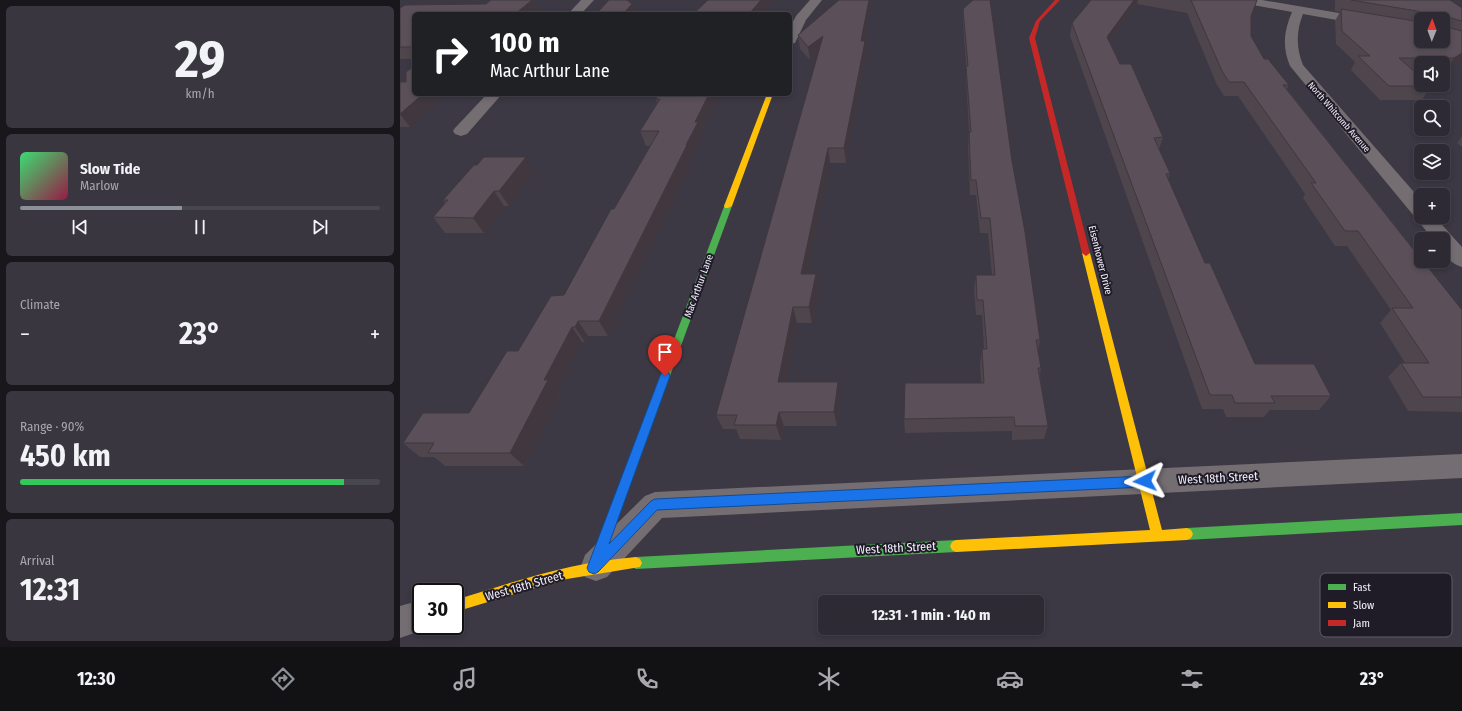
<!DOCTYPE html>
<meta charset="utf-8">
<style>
body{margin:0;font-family:"Fira Sans Condensed",sans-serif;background:#39363f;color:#f1f3f6;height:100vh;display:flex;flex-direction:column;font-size:15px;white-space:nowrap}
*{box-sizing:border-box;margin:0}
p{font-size:13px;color:#a7a7ac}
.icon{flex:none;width:22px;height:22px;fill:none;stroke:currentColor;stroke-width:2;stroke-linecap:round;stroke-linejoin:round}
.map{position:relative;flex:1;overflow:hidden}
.drawer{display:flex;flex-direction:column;gap:6px;padding:6px;background:#19171c;width:400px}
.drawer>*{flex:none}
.guide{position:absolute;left:12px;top:12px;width:380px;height:84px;border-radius:6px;box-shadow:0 2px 6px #0003,0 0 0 1px #48464e;background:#202124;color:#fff;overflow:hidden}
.needle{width:26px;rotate:1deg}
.buttons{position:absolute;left:1014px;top:12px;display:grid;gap:8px}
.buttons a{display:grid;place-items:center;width:36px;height:36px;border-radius:6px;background:#2d2a33;box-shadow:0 2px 6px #0003,0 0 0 1px #48464e;font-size:20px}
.speed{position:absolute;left:12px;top:583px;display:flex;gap:8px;font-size:20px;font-weight:700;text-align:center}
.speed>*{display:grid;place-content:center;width:52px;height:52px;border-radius:50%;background:#2d2a33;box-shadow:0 2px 6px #0003,0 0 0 1px #48464e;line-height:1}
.speed .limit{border:2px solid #111;border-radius:6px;background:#fff;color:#111}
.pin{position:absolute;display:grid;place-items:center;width:34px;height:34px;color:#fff;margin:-41px -17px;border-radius:50% 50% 50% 0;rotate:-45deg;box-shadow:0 0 4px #0007}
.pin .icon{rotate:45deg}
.me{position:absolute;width:44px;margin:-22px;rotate:267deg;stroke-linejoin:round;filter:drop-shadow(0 0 3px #0008)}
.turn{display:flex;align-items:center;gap:14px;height:84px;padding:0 12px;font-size:18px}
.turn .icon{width:52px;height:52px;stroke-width:2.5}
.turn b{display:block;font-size:28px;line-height:34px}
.big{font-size:30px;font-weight:700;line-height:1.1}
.drawer .tile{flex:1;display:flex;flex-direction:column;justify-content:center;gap:6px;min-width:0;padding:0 14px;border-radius:6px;background:#39363f}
.drawer .dial{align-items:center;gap:0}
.dial b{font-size:52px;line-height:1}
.song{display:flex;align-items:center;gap:12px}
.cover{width:48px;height:48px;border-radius:6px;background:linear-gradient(135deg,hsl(140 70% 55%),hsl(340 70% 35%))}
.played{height:4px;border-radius:2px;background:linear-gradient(90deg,#8c9099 45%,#48464e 45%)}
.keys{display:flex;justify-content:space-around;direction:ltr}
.heat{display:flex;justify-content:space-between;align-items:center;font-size:22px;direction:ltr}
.charge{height:6px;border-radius:3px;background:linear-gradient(90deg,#34c759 90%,#48464e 0)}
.trip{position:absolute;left:418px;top:595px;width:226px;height:40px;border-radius:6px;background:#2d2a33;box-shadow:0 2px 6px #0003,0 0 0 1px #48464e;font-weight:700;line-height:40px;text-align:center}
.dock{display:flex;height:64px;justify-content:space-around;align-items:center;background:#121114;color:#a7a7ac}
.dock .icon{width:28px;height:28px}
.dock .on{color:#8c9099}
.dock b{font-size:18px;color:#f1f3f6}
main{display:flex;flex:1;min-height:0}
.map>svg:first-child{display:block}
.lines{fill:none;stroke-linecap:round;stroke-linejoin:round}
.street{fill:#746e73;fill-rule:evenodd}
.fast{fill:#4caf50;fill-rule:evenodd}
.slow{fill:#ffc107;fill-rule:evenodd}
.jam{fill:#c62828;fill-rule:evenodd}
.wall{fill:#4e454d;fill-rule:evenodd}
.shaded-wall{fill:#40383e}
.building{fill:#5b5059;stroke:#40383e}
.route{fill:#1a73e8;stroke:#114b97}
.labels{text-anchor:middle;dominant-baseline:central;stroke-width:4;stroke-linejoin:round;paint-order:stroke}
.far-street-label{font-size:9px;fill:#f3effe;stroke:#201c27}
.street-label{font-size:10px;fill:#f3effe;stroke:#201c27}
.near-street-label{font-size:12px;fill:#f3effe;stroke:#201c27}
.key{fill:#201c27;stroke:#5f5b68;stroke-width:1}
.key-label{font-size:11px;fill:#f3effe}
</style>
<main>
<section class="drawer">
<div class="tile dial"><b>29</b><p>km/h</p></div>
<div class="tile">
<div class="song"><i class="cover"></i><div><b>Slow Tide</b><p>Marlow</p></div></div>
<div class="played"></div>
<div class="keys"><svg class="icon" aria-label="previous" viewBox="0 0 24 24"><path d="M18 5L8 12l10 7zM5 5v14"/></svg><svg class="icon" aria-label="pause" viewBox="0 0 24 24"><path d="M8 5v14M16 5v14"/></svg><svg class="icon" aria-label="next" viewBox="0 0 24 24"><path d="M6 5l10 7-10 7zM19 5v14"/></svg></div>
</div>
<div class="tile"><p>Climate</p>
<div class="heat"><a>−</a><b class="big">23°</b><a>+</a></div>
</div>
<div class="tile"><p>Range · 90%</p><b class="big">450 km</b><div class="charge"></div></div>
<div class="tile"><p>Arrival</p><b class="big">12:31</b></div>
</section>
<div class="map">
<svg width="1062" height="647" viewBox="0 0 1062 647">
<rect width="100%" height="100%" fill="#3c3844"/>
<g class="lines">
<path class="street" d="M 181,0 L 194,0 L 181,14 L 168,14 Z
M 410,0 L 422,0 L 406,20 L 395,43 L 390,44 L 390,27 L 396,16 Z
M 836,0 L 862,0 L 1021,27 L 1021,35 L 903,14 C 896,31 896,48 903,65 L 1021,200 L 1021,217 L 1035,217 L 1062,247 L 1062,267 C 1048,263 1043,252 1043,239 L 1033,239 L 890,66 C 882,47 884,31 892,12 L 842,3 L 838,2 Z
M 87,94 L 102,94 L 67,134 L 61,136 L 55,134 L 53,131 L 55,128 Z
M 1062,454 L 1062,478 L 262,518 L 207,577 L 196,581 L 185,577 L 181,566 L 185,555 L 245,496 L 255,492 Z
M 21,600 L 21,626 L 33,626 L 32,627 L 0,638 L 0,606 Z"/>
<path class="fast" d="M 325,204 L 328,204 L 332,206 L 200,568 L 198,572 L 194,574 L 190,572 L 188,568 Z
M 1062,513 L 1062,525 L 787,540 L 783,538 L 781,534 L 783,530 L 787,528 Z
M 556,540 L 560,542 L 562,546 L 560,550 L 556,552 L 236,569 L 232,567 L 230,563 L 232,559 L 236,557 Z"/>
<path class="slow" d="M 367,94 L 373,94 L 332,206 L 328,208 L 325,208 L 324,206 Z
M 686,250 L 690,253 L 762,530 L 787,528 L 791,530 L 793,534 L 791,538 L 787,540 L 556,552 L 552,550 L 550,546 L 552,542 L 556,540 L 750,530 L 682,253 Z
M 236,557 L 240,559 L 242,563 L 240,567 L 167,579 L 121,592 L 55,612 L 55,600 C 115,581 173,562 236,557 Z"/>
<path class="jam" d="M 655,0 L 660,0 L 640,21 L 635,38 L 690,253 L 686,256 L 682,253 L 629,38 L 636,21 Z"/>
</g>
<path class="wall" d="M 472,0 L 464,41 L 466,55 L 446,163 L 430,163 L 407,274 L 416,274 L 419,289 L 412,323 L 397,323 L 385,382 L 441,397 L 437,426 L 384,426 L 381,440 L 340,439 L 336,429 L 323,429 L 316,415 L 418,54 L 410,60 L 400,49 L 398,35 Z
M 691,0 L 857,0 L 851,17 L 851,36 L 864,59 L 889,85 L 887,89 L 1062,310 L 1062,412 L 1008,411 L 988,377 L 1001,363 L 1005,363 L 980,323 L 991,310 L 947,246 L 935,246 L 903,198 L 905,194 L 838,96 L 824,96 L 817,85 L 787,13 L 737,4 L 710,42 L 720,64 L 763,137 L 759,150 L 770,173 L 768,180 L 805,263 L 855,364 L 931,396 L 919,410 L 870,410 L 864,417 L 826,417 L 823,409 L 802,409 L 670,36 L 672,23 Z
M 935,0 L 1050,0 L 1062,8 L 1062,61 L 1045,72 L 1043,72 L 1043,63 L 1021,63 L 1021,72 L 1015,72 L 1031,86 L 1022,100 L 980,100 L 951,70 L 955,62 L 936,44 L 935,21 L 940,12 L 935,11 ZM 1021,19 L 1043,19 L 1021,41 Z
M 86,4 L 139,10 L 134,14 L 14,14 L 14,59 L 0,59 L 0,8 Z
M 563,9 L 612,161 L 640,340 L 638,351 L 641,368 L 640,375 L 648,426 L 644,439 L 612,440 L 612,431 L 505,433 L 504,419 L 581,383 L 580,364 L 582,349 L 584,349 L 582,315 L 576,315 L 574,290 L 576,275 L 592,275 L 588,233 L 580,233 L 576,195 L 570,195 L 568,146 L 569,132 L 566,79 L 566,66 L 563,21 Z
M 0,82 L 6,82 L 10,127 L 0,127 Z
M 259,94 L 320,94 L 301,133 L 302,136 L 292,158 L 292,160 L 208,336 L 188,336 L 185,342 L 182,342 L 157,391 L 160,394 L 124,466 L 45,466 L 34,457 L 20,457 L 3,443 L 69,413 L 118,351 L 164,295 L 250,146 L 246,146 L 240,131 L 257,103 L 256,99 Z
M 1062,136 L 1062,147 L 1057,143 Z
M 126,157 L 135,172 L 109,206 L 104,206 L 84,233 L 45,233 L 33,217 L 45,203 L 43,200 L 77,165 Z"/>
<path class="shaded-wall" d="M 132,0 L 134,0 L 139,10 L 134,14 L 115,14 Z
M 361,0 L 374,0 L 362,14 L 349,14 Z
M 469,0 L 472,0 L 462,55 L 461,41 Z
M 734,0 L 738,0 L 737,4 L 704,50 L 707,37 Z
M 232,4 L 235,14 L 223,14 Z
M 423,36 L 425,50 L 410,60 L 408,47 Z
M 465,41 L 466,55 L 446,163 L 444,148 Z
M 1062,53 L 1062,61 L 1045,72 L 1054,58 Z
M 23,94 L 45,94 L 10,127 L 0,114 Z
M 309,94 L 320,94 L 301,133 L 302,136 L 292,158 L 292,160 L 208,336 L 199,321 L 286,145 L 295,122 Z
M 428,148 L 430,163 L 404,289 L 401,274 Z
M 126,157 L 135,172 L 109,206 L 99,191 Z
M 94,191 L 104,206 L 84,233 L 73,218 Z
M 416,274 L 419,289 L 412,323 L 409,307 Z
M 393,307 L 397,323 L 382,397 L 378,382 Z
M 178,321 L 188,336 L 185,342 L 175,327 Z
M 172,327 L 182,342 L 157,391 L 160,394 L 124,466 L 110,453 L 144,380 Z
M 438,382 L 441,397 L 437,426 L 434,412 Z
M 379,412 L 384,426 L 381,440 L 376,425 Z"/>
<path class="building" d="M 91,0 L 132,0 L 115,14 L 14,14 L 14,47 L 0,47 L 0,8 L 5,5 L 86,4 Z
M 209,0 L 227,0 L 232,4 L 223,14 L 196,14 Z
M 308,0 L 361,0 L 349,14 L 293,14 Z
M 439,0 L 469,0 L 461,41 L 465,41 L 444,148 L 428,148 L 401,274 L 416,274 L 409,307 L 393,307 L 378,382 L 438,382 L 434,412 L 379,412 L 376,425 L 334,425 L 337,415 L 316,415 L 423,36 L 408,47 L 398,35 Z
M 573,0 L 590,0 L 612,161 L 625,232 L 640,340 L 636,340 L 641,368 L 638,368 L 648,426 L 615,426 L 614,417 L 504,419 L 505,383 L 584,383 L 582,349 L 587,349 L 583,300 L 577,300 L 576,275 L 595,275 L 590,218 L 581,218 L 576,180 L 571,180 L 569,132 L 571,132 L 566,66 L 568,66 L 563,9 Z
M 691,0 L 734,0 L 707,37 L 720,64 L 731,64 L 763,137 L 754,138 L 770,173 L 766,174 L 805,263 L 810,263 L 855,364 L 914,364 L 931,396 L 871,396 L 875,403 L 835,403 L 832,395 L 810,395 L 672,23 Z
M 790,0 L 857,0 L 851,16 L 851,36 L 864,59 L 868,59 L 889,85 L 883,85 L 1021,259 L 1021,261 L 1023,261 L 1062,310 L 1062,397 L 1023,397 L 1001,363 L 1029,363 L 992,308 L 1013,308 L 958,231 L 945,231 L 911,183 L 916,183 L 844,82 L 829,82 L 822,71 L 791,0 Z
M 951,0 L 1050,0 L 1062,8 L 1062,21 L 1051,18 L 1049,19 L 1050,28 L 1062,31 L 1062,53 L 1054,58 L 999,58 L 1021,77 L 1021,85 L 1030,85 L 1031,86 L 989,86 L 958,56 L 970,56 L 942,31 L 941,9 L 1021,22 L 1021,41 L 1043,41 L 1043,19 L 1030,19 L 1030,14 L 1029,13 Z
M 14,66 L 14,94 L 23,94 L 0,114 L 0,82 L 6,82 L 6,72 Z
M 259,94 L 309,94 L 295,122 L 298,122 L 286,145 L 287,145 L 199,321 L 178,321 L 175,327 L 172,327 L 144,380 L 148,380 L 110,453 L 28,453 L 34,443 L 3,443 L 23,413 L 69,413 L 107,351 L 118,351 L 151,296 L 164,295 L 211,209 L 214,209 L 259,131 L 240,131 L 260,99 L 256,99 Z
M 84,157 L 126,157 L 99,191 L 94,191 L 73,218 L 33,217 L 48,200 L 43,200 L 74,165 L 77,165 Z"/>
<path class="route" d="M 265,372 L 269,373 L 270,376 L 209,544 L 251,501 L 255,499 L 745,476 L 749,478 L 750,481 L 749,485 L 745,487 L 257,510 L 198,572 L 194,574 L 189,572 L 187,568 L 260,376 L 262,373 Z"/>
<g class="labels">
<g class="far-street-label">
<text transform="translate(939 117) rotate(49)">North Whitcomb Avenue</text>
</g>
<g class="street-label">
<text transform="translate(700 260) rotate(76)">Eisenhower Drive</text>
<text transform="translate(299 286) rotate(-70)">Mac Arthur Lane</text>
</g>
<g class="near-street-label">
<text transform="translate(818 478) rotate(-3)">West 18th Street</text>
<text transform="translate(496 548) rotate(-3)">West 18th Street</text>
<text transform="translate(124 586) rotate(-16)">West 18th Street</text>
</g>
</g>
<rect x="920" y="573" width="132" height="64" rx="6" class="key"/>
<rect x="928" y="584" width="18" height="6" fill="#4caf50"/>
<rect x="928" y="602" width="18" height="6" fill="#ffc107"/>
<rect x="928" y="620" width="18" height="6" fill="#c62828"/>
<g class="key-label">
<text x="953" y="591">Fast</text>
<text x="953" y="609">Slow</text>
<text x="953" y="627">Jam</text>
</g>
</svg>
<div class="buttons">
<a><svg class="needle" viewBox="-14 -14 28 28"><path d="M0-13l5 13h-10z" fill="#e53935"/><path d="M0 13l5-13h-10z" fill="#a7a7ac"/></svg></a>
<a><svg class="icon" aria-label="sound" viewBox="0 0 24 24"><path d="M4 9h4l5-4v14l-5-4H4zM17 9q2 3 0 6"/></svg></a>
<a><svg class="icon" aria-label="search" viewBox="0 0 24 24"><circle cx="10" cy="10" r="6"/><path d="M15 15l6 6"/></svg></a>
<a><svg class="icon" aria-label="layers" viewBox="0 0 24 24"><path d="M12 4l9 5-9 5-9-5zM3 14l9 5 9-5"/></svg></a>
<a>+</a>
<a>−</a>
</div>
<div class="speed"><div class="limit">30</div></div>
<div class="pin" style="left:265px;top:376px;background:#d93025"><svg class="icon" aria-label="arrive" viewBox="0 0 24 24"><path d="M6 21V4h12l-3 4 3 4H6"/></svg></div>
<svg class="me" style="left:745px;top:481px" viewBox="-20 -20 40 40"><path d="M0-17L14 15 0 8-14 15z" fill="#1a73e8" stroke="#fff" stroke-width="4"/></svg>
<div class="trip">12:31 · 1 min · 140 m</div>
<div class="guide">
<div class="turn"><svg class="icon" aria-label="right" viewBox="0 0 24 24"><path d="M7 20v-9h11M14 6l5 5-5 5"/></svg><div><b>100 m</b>Mac Arthur Lane</div></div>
</div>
</div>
</main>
<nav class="dock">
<b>12:30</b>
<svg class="icon on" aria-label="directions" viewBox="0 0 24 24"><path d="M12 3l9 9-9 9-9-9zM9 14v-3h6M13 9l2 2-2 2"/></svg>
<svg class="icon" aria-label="music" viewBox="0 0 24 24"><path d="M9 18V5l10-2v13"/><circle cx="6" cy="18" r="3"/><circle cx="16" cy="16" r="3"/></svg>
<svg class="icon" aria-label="phone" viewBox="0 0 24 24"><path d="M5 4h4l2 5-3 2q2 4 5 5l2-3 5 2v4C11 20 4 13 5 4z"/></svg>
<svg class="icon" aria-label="climate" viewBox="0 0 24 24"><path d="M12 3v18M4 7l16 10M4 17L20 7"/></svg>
<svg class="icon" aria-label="car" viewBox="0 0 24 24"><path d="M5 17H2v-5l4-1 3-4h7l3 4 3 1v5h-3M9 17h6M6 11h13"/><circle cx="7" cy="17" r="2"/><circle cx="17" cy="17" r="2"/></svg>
<svg class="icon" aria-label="filters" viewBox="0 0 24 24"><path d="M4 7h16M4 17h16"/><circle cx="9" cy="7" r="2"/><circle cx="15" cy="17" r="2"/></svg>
<b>23°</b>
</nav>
